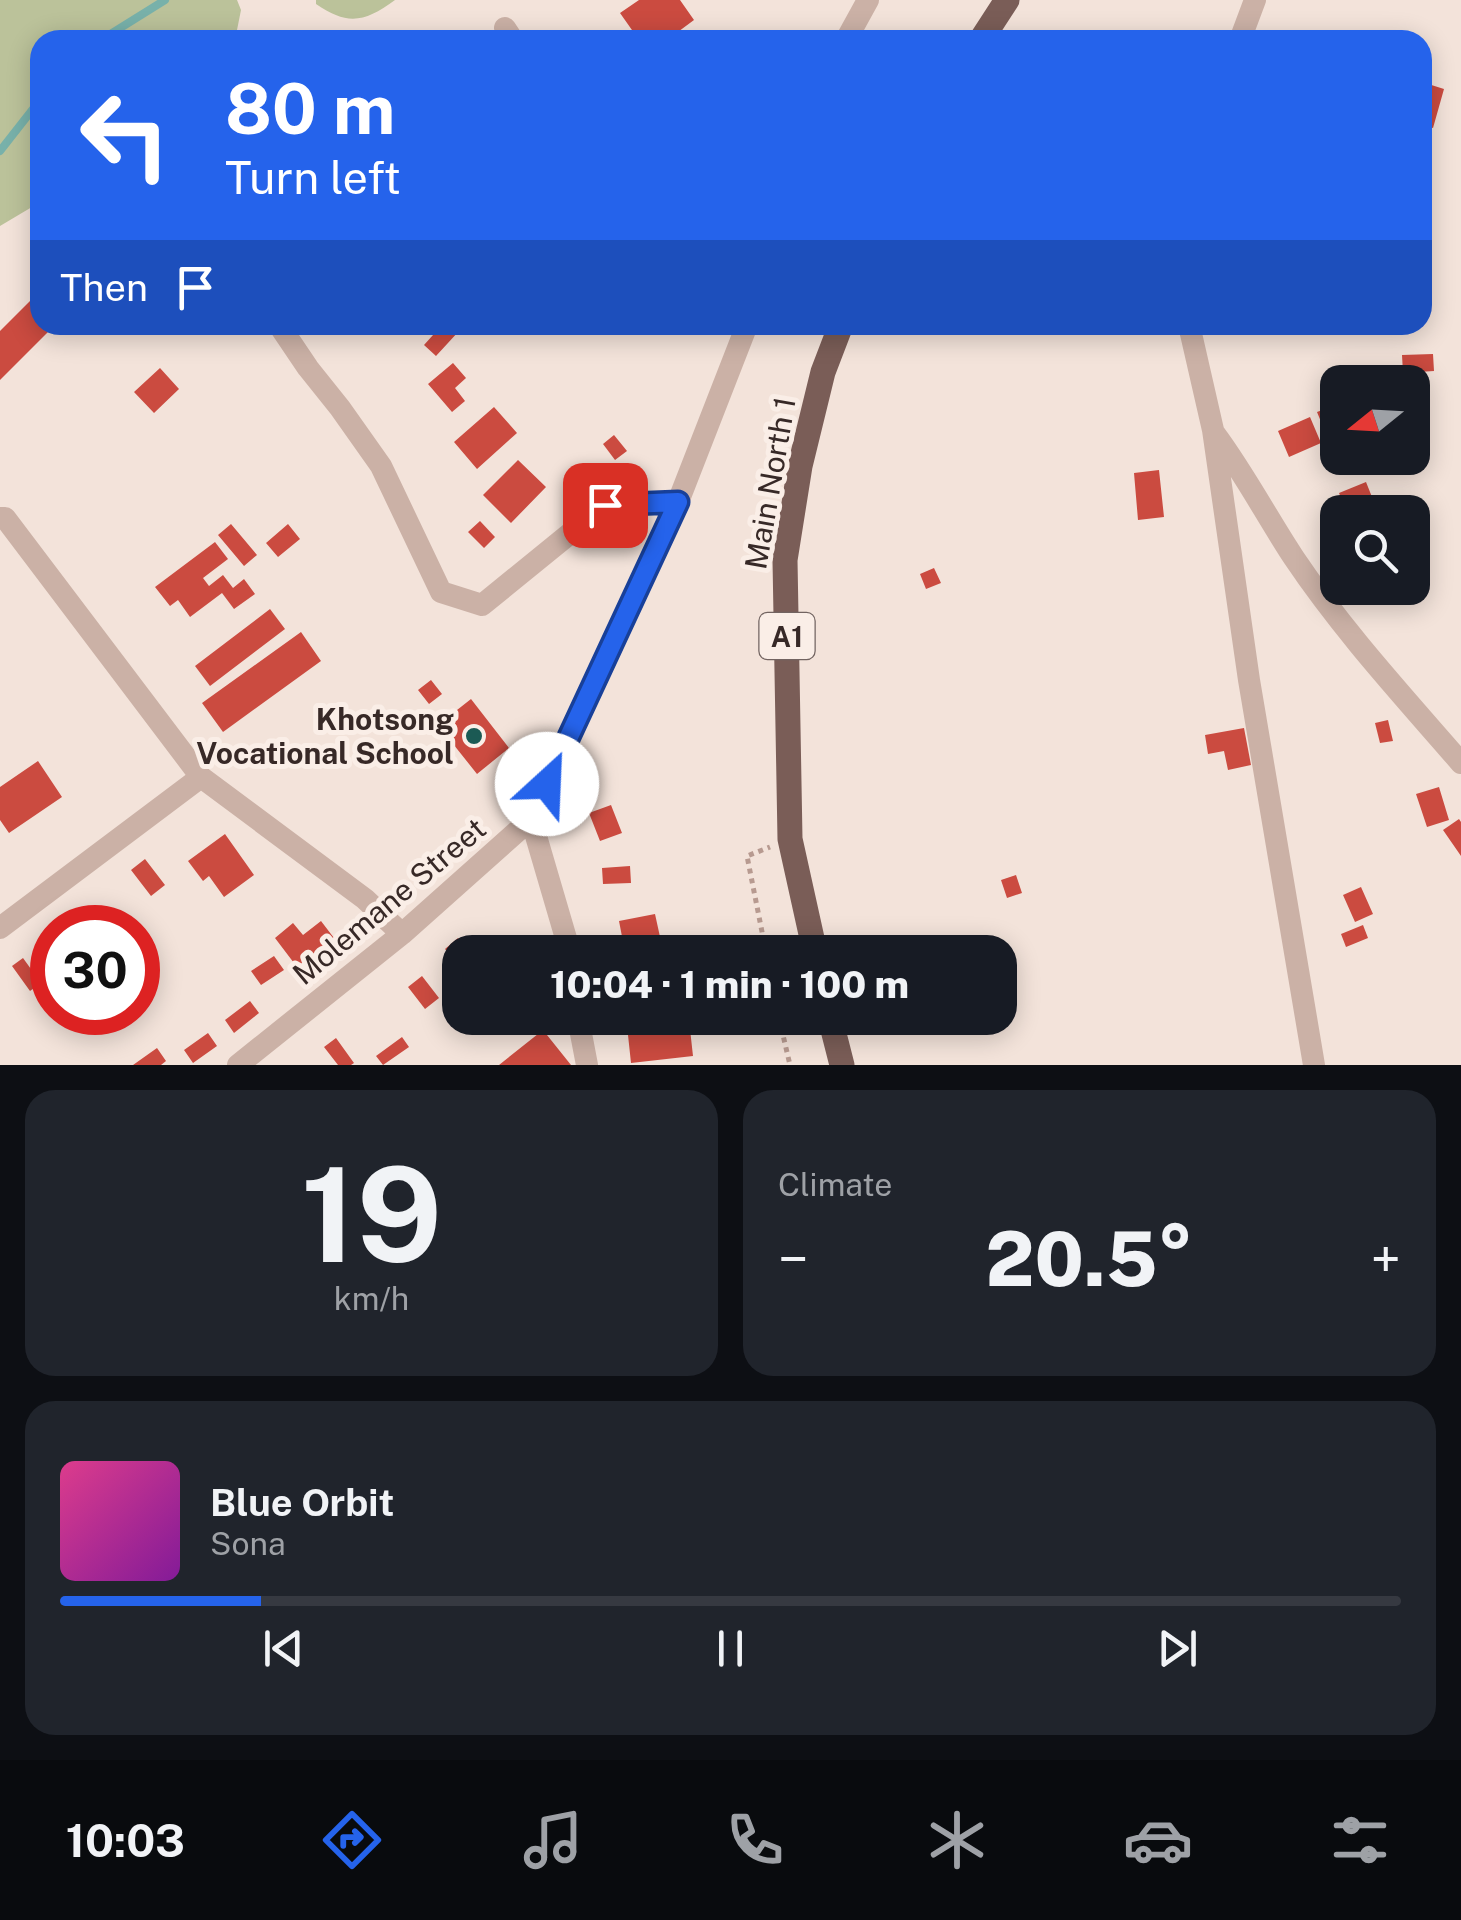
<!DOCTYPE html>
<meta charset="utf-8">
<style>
body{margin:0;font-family:"Public Sans",sans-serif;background:#20242c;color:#f1f3f6;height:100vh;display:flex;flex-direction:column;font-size:38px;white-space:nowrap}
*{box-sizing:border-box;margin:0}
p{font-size:32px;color:#9ea1a6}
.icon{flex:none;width:55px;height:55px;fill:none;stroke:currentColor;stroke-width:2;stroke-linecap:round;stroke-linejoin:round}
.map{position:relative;height:1065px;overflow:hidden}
.sheet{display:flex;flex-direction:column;gap:25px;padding:25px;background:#0d0f14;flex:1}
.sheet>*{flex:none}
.top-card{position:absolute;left:30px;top:30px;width:1402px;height:305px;border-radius:30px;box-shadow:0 5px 25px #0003;background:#2563eb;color:#fff;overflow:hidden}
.needle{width:65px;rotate:252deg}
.tools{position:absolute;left:1320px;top:365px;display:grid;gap:20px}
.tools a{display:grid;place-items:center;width:110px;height:110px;border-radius:20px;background:#171b24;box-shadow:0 5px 25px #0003;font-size:50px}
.speed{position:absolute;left:30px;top:905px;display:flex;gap:20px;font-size:50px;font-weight:700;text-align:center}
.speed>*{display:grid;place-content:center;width:130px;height:130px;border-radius:50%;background:#171b24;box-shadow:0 5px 25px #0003;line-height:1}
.speed .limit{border:15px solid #d22;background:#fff;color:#111}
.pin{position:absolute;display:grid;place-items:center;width:85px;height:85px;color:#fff;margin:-42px;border-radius:20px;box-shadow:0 5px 15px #0006}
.me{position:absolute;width:110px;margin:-55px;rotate:25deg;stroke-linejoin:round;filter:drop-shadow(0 0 8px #0008)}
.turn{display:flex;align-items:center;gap:35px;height:210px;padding:0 30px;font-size:45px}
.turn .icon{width:130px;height:130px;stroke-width:2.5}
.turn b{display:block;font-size:70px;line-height:85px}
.then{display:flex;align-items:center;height:95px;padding:0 30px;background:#0003;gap:20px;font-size:38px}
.big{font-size:75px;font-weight:800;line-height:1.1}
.sheet .card{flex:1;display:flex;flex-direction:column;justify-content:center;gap:15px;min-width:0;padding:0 35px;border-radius:30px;background:#20242c}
.sheet .dial{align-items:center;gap:0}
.dial b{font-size:130px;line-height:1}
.song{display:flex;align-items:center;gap:30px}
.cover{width:120px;height:120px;border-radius:15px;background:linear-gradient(135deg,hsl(330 70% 55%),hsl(290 70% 35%))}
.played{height:10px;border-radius:5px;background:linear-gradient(90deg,#2563eb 15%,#363941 15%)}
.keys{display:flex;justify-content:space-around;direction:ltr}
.heat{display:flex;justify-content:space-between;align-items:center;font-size:55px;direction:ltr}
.sheet .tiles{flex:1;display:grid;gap:25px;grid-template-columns:1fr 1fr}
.card:last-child{grid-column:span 2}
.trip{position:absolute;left:442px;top:935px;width:575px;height:100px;border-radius:30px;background:#171b24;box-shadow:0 5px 25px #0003;font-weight:800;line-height:100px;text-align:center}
.tab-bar{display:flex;height:160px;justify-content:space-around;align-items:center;background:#090b0e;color:#9ea1a6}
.tab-bar .icon{width:70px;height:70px}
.tab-bar .on{color:#2563eb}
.tab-bar b{font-size:45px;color:#f1f3f6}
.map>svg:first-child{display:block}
.green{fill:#bbc29a}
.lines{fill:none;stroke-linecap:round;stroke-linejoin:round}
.stream{stroke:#78b1aa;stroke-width:8}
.building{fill:#cb4b40}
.path{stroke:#b79a90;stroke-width:5;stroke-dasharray:5 5;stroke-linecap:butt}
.minor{stroke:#cbb1a6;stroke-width:22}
.primary{stroke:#7a5d57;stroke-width:25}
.route-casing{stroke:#184099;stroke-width:25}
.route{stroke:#2563eb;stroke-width:18}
.poi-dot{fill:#1b5a54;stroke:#faeee7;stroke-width:4}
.labels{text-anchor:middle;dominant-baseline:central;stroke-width:10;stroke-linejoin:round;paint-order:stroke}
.shield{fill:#faeee7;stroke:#726461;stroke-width:2.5}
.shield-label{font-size:28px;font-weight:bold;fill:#372927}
.street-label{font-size:30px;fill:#372927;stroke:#faeee7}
.poi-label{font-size:30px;font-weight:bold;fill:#372927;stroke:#faeee7;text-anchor:end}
</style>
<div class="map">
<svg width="1461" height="1065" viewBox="0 0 1461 1065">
<rect width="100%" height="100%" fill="#f3e3da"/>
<path class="green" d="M 0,0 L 237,0 L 241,10 L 235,40 L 40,40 L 40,196 L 37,204 L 0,226 Z
M 316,0 L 395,0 C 365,22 348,26 316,4 Z"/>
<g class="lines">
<path class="stream" d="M 101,40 L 165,0
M 0,151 L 40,100"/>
</g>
<path class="building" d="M 639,0 L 680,0 L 694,20 L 667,40 L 658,40 L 654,34 L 645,40 L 639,40 L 620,13 Z
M 1425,83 L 1444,89 L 1433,128 L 1422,125 L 1422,92 Z
M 33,298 L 40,305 L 40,325 L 55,325 L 0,380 L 0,331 Z
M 442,325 L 453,325 L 459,331 L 436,356 L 424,345 Z
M 1433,354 L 1434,371 L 1403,373 L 1402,355 Z
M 453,363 L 466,378 L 455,388 L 465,401 L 452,412 L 428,384 Z
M 160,368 L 179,389 L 154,413 L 134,392 Z
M 1333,406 L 1338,424 L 1324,429 L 1317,412 Z
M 494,407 L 517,433 L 477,469 L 454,442 Z
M 1310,417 L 1321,443 L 1289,457 L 1278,431 Z
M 614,435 L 627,451 L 615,460 L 603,444 Z
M 518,460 L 546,487 L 511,523 L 483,495 Z
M 1159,470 L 1164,517 L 1138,520 L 1134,473 Z
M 1366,482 L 1378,512 L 1347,512 L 1339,493 Z
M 480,521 L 495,537 L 484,548 L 468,532 Z
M 231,524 L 257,555 L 244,566 L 218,535 Z
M 288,524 L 300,539 L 278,557 L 266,543 Z
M 215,542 L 228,559 L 203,578 L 209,586 L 223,575 L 233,588 L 244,579 L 255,594 L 234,609 L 222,593 L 190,617 L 178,600 L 170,606 L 155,587 Z
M 934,568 L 941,583 L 926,589 L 920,574 Z
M 270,609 L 285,629 L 210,686 L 195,666 Z
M 301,632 L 321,661 L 223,732 L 202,703 Z
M 431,680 L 442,694 L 429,704 L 418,690 Z
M 471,699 L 509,748 L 477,774 L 438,725 Z
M 1388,720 L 1393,741 L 1380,743 L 1375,723 Z
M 1244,728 L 1251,765 L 1228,770 L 1224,751 L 1208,754 L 1205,735 Z
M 38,761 L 62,797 L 9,833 L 0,820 L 0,787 Z
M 1439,787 L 1449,820 L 1427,827 L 1416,794 Z
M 611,805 L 622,833 L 600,841 L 589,813 Z
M 1459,819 L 1461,822 L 1461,856 L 1443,830 Z
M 225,834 L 254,875 L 224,897 L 209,876 L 203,881 L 188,861 Z
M 145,859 L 165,885 L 151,896 L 131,870 Z
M 630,866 L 631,883 L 603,884 L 602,868 Z
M 1016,875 L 1022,893 L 1007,898 L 1001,880 Z
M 1361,887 L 1373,914 L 1355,922 L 1343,895 Z
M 655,914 L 662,946 L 625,952 L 619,921 Z
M 321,921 L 334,938 L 297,967 L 275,938 L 293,923 L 303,935 Z
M 1363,925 L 1368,938 L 1346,947 L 1341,934 Z
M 458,938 L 470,952 L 460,952 L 460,967 L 445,949 Z
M 534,939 L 538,952 L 507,952 L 506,947 Z
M 274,956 L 284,970 L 261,985 L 251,971 Z
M 23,958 L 41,983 L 30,991 L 12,966 Z
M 422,976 L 439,998 L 425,1009 L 408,987 Z
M 250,1001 L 259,1013 L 234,1033 L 225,1020 Z
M 690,1029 L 693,1056 L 631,1063 L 628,1035 Z
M 543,1030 L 571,1065 L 499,1065 Z
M 208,1033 L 217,1046 L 193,1063 L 184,1050 Z
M 402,1037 L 409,1047 L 383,1065 L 376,1056 Z
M 336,1038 L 354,1063 L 351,1065 L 338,1065 L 324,1047 Z
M 157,1048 L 166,1061 L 161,1065 L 133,1065 Z"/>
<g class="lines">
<path class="path" d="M 766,952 L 747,856 L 770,847
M 779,1018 L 790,1065"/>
<path class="minor" d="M 505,28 L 513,40
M 846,40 L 868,0
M 1240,40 L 1255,0
M 279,325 L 308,368 L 340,408 L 381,466 L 441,592 L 482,605 L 605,505 L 678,502
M 1189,325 L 1213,430 L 1249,680 L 1314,1065
M 1215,434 C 1244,473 1267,517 1294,558 C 1343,631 1404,697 1461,763
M 0,518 L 5,518 L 201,777 L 365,899 L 402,934
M 531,819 L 570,952
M 0,928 L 201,777
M 578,1018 L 587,1065
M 238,1065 L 402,934 L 531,819 L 678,502 L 747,325"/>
<path class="primary" d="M 981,40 L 1007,0
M 815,952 L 790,839 L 785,560 L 800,466 L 823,372 L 841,325
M 830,1018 L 842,1065"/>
</g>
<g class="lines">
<g class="route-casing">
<path id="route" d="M 547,784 L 678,502 L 605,505"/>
</g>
<use href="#route" class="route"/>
</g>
<circle class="poi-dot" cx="474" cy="736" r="10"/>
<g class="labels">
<rect class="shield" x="759.5" y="613" width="55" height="46" rx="8"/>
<g class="shield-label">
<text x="787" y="636">A1</text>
</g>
<g class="street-label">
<text transform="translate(770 483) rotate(-80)">Main North 1</text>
<text transform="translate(389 901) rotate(-40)">Molemane Street</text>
</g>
<g class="poi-label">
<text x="454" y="719">Khotsong<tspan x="454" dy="34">Vocational School</tspan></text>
</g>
</g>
</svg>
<div class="tools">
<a><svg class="needle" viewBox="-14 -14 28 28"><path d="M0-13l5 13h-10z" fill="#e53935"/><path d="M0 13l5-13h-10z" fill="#9ea1a6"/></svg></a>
<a><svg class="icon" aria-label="search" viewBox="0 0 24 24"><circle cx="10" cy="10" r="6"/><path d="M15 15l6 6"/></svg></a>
</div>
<div class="speed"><div class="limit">30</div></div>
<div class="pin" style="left:605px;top:505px;background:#d93025"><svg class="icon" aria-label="arrive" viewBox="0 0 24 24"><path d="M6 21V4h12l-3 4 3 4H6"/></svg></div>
<svg class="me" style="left:547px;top:784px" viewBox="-20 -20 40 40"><circle r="19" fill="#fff"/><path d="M0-13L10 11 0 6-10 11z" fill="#2563eb"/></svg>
<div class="trip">10:04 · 1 min · 100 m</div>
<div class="top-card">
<div class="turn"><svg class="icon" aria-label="left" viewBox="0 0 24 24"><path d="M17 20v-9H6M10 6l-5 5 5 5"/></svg><div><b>80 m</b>Turn left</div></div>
<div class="then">Then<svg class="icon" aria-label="arrive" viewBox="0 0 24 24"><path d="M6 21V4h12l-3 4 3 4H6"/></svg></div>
</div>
</div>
<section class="sheet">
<div class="tiles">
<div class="card dial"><b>19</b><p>km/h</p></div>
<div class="card"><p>Climate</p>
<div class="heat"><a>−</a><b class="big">20.5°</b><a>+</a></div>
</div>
<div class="card">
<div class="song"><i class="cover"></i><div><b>Blue Orbit</b><p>Sona</p></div></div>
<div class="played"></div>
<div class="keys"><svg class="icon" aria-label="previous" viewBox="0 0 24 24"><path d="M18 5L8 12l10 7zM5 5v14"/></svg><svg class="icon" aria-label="pause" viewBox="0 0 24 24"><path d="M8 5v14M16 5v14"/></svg><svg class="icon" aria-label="next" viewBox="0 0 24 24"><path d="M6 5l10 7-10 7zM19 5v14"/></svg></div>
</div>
</div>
</section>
<nav class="tab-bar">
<b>10:03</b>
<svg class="icon on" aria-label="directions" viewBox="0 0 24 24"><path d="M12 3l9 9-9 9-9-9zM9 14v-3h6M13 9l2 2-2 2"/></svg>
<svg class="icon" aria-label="music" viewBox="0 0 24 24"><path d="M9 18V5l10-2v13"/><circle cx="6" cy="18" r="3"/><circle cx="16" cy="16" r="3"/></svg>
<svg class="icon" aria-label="phone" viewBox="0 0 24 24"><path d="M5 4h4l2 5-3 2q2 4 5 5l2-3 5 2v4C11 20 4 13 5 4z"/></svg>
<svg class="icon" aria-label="climate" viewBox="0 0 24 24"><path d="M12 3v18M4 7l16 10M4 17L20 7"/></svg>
<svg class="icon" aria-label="car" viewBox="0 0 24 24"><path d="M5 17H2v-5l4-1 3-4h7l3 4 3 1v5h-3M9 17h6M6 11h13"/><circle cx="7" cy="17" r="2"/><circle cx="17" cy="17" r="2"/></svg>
<svg class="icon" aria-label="filters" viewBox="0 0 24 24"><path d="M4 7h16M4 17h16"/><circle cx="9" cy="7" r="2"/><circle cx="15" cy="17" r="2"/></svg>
</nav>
